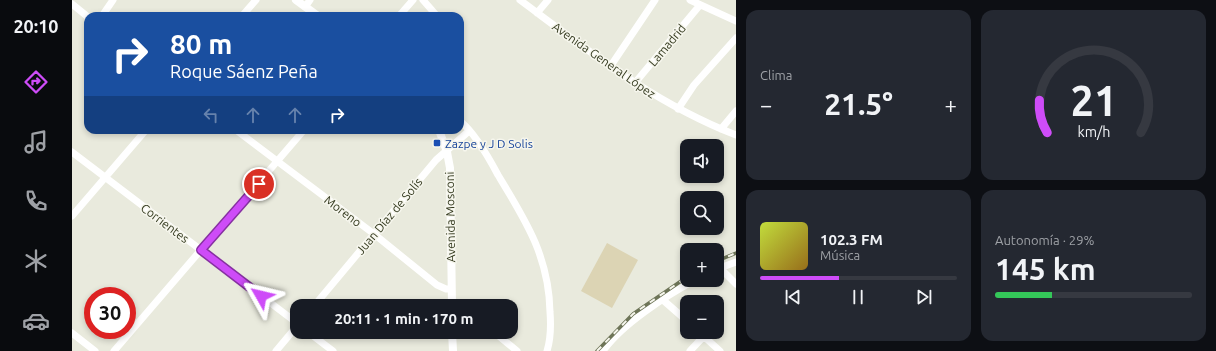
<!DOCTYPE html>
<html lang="es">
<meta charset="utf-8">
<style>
body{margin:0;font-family:Ubuntu,sans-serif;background:#242831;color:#f1f3f6;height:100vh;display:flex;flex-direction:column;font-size:15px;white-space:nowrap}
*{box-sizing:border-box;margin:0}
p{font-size:13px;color:#9ea1a6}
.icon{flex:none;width:22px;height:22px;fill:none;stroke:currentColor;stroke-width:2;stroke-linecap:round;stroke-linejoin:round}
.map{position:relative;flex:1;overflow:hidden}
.sheet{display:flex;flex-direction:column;gap:10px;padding:10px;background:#0d0f14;width:480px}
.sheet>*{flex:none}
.guide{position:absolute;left:12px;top:12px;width:380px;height:122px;border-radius:12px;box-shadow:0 2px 6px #0003;background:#1a4fa0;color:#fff;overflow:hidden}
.controls{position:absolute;left:608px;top:139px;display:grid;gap:8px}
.controls a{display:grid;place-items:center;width:44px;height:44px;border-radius:8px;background:#171b24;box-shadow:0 2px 6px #0003;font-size:20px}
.speed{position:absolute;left:12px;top:287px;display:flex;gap:8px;font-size:20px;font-weight:700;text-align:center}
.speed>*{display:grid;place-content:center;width:52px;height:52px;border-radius:50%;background:#171b24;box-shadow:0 2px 6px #0003;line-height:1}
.speed .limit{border:6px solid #d22;background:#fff;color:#111}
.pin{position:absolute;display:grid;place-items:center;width:34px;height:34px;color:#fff;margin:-17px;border:2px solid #fff;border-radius:50%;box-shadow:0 1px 4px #0007}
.me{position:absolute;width:44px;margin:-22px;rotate:307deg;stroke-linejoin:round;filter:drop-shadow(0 0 3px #0008)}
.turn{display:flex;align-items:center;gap:14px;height:84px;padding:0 20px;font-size:18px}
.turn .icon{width:52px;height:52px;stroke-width:2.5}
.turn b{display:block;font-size:28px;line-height:34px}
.lanes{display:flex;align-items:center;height:38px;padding:0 20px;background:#0003;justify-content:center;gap:20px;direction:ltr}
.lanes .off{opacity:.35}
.big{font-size:30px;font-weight:700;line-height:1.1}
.sheet .tile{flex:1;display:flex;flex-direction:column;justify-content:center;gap:6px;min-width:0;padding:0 14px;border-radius:12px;background:#242831}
.sheet .dial{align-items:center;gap:0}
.dial svg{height:104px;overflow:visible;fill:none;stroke:#363941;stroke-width:7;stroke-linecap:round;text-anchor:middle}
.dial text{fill:#f1f3f6;stroke:none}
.song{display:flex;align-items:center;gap:12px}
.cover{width:48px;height:48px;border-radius:6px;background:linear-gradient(135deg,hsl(70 70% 55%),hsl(40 70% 35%))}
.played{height:4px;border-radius:2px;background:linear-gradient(90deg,#ce4cf8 40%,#363941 40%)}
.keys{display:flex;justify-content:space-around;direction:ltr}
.heat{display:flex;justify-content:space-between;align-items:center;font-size:22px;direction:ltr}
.charge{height:6px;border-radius:3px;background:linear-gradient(90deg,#34c759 29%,#363941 0)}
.sheet .tiles{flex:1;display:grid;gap:10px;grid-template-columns:repeat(2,1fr)}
.trip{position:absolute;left:218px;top:299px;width:228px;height:40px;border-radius:12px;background:#171b24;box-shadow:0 2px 6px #0003;font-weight:700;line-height:40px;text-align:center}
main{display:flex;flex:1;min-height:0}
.menu{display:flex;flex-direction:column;width:72px;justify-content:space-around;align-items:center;background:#090b0e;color:#9ea1a6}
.menu .icon{width:28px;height:28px}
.menu .active{color:#ce4cf8}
.menu b{font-size:18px;color:#f1f3f6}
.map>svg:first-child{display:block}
.park{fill:#dcd4b4}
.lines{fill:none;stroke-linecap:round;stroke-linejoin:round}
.minor{stroke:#fff;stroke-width:7}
.tertiary{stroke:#fff;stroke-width:8}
.rail-casing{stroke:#6e7558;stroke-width:3.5}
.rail{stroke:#f6f6ed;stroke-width:2;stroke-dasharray:6;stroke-linecap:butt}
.route-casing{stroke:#8631a1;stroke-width:10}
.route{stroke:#ce4cf8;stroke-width:7}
.transit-dot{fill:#1a4fb4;stroke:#f6f6ed;stroke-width:1.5}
.labels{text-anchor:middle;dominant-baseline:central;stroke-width:3;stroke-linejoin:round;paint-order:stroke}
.street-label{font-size:12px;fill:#33391e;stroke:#f6f6ed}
.transit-label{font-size:12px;fill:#164399;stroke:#f6f6ed;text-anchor:start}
</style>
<main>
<nav class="menu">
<b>20:10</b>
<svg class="icon active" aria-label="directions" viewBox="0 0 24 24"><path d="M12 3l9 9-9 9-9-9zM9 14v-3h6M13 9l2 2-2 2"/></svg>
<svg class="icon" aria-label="music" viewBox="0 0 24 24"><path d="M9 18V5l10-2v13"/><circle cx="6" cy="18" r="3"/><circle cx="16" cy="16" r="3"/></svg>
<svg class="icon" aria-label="phone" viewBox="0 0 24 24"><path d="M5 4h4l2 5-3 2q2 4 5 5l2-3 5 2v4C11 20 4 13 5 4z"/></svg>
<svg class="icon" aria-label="climate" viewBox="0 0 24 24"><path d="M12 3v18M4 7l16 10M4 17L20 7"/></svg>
<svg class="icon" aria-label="car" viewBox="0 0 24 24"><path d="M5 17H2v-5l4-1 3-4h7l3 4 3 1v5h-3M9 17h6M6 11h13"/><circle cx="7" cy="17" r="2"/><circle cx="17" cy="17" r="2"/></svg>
</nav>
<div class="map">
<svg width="664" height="351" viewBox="0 0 664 351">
<rect width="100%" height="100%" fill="#e9eadd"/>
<path class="park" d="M 535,243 L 566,260 L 540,308 L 509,291 Z"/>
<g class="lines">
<path class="minor" d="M 351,0 L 365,16
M 448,0 C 518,52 582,103 664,135
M 618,0 L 664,21
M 0,4 L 16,17
M 233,7 L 238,0
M 465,13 L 476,0
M 30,16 L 41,0
M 170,16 L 184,0
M 327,16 L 341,0
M 538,67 L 583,0
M 562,84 L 628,5
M 606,109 L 622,85 L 664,38
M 388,121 C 403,133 417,158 426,175 C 454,221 477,257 478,312 C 479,325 479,338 475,351
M 649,129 L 664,111
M 164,130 L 302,234 L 365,285 L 374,289 L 379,289
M 0,152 L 225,323
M 0,216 L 74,130
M 648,268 L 664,284
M 645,269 L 664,262
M 591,300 L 615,321
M 242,306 L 364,160 L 397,131
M 236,332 L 261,351
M 422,332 L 445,351
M 627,332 L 648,351
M 0,333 L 23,351
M 42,351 L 232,130
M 204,351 L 225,326
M 531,351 C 550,324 594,296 623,280
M 618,351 L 632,336"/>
<path class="tertiary" d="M 224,0 L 246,16
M 367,130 L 375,152 L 378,168 L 380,306
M 380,332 L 381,351"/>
<g class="rail-casing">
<path id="rail" d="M 645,261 L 664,253
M 525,351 L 561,314 L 615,277"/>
</g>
<use href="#rail" class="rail"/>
</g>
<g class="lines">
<g class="route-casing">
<path id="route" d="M 187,184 L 129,250 L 189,296"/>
</g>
<use href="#route" class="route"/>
</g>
<rect class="transit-dot" x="361" y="139" width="8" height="8" rx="2"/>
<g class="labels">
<g class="street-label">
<text transform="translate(595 45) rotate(-50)">Lamadrid</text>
<text transform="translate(532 60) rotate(35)">Avenida General López</text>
<text transform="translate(271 211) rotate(37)">Moreno</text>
<text transform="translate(317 216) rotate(-50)">Juan Díaz de Solís</text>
<text transform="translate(378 217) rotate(-91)">Avenida Mosconi</text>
<text transform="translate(93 223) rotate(37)">Corrientes</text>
</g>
<g class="transit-label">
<text x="373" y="143">Zazpe y J D Solis</text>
</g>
</g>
</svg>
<div class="controls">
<a><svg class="icon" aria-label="sound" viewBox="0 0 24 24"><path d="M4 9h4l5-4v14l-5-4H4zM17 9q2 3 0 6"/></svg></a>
<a><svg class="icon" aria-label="search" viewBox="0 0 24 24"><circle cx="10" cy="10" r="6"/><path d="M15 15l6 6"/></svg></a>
<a>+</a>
<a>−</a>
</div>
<div class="speed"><div class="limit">30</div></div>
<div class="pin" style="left:187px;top:184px;background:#d93025"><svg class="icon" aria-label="arrive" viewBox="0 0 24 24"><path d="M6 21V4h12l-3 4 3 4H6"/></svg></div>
<svg class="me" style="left:189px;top:296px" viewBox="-20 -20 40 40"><path d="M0-17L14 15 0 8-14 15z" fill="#ce4cf8" stroke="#fff" stroke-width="4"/></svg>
<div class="trip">20:11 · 1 min · 170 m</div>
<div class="guide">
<div class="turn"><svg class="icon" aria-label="right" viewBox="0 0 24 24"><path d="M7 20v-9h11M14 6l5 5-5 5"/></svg><div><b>80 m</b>Roque Sáenz Peña</div></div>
<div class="lanes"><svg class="icon off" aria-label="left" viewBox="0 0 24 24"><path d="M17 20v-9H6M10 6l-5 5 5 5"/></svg><svg class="icon off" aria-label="ahead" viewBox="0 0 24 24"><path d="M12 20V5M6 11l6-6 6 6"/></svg><svg class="icon off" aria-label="ahead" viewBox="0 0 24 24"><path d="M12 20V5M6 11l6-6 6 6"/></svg><svg class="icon" aria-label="right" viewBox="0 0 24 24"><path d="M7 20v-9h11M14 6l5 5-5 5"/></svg></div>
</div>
</div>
<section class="sheet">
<div class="tiles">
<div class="tile"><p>Clima</p>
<div class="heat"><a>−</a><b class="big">21.5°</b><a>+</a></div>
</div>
<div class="tile dial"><svg viewBox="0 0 100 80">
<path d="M14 69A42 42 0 1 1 86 69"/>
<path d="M14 69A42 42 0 0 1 8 44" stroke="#ce4cf8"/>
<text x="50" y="56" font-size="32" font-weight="700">21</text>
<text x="50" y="72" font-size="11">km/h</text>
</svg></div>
<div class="tile">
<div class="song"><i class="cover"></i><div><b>102.3 FM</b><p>Música</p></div></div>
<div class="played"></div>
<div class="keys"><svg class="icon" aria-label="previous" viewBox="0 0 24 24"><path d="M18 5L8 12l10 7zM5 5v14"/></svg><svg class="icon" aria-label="pause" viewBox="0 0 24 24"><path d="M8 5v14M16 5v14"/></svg><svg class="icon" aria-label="next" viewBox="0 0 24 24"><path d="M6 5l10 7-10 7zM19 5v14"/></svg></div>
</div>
<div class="tile"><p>Autonomía · 29%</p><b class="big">145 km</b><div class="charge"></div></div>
</div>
</section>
</main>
